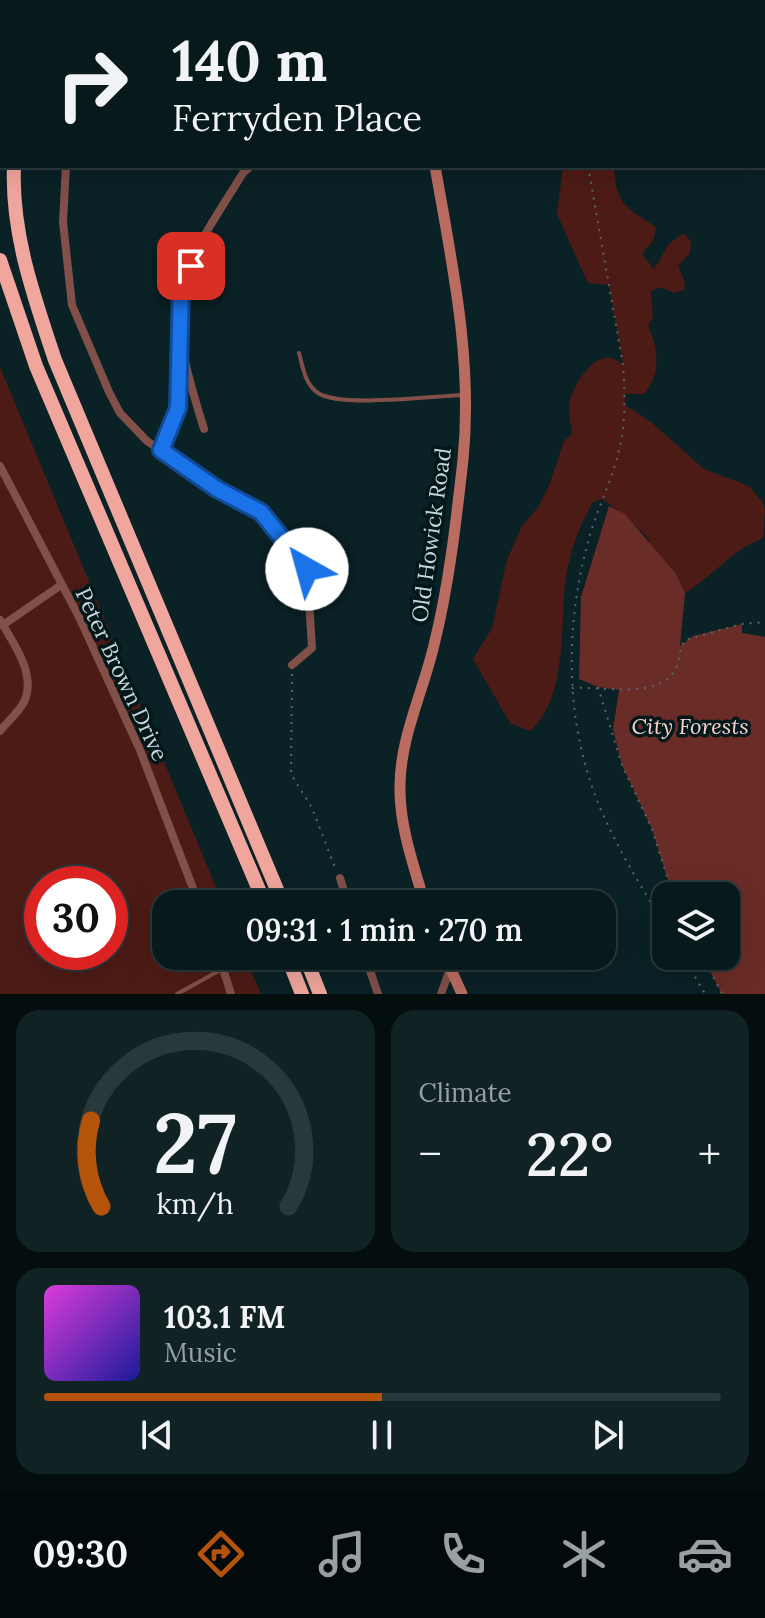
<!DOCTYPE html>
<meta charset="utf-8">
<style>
body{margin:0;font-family:Lora,serif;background:#112225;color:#f1f3f6;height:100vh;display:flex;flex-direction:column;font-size:30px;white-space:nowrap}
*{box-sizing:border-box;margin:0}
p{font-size:26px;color:#98a0a3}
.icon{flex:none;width:44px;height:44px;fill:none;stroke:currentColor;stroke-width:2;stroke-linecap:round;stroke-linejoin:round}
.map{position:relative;height:994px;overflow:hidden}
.sheet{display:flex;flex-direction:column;gap:16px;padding:16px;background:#040e0f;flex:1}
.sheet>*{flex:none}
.top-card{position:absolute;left:0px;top:0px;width:766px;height:168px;box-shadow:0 8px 32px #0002,0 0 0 2px #29383b;background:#08191c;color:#f1f3f6;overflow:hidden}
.buttons{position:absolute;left:652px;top:882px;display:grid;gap:16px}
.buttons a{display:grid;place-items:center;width:88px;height:88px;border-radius:16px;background:#08191c;box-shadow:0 8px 32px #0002,0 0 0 2px #29383b;font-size:40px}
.speed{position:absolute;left:24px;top:866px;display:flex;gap:16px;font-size:40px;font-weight:700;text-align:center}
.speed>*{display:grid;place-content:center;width:104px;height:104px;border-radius:50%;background:#08191c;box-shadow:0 8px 32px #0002,0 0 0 2px #29383b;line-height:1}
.speed .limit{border:12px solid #d22;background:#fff;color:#111}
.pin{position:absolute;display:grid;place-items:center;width:68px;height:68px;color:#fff;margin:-34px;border-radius:16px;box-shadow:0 4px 12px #0006}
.me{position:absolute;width:88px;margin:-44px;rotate:322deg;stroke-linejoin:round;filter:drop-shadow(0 0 6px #0008)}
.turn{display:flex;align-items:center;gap:28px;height:168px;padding:0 40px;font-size:36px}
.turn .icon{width:104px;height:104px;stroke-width:2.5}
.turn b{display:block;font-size:56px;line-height:68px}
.big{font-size:60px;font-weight:600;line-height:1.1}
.sheet .card{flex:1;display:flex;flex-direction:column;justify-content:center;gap:12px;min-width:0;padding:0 28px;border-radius:24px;background:#112225}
.sheet .dial{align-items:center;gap:0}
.dial svg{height:208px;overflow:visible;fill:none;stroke:#29383b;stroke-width:7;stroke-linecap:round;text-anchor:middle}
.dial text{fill:#f1f3f6;stroke:none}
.song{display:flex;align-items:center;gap:24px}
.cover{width:96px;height:96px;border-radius:12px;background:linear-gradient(135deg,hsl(300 70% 55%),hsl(240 70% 35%))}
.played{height:8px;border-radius:4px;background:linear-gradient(90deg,#b45309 50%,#29383b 50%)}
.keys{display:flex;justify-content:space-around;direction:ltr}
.heat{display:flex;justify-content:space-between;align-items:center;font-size:44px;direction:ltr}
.sheet .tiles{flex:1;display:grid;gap:16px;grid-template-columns:1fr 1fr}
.card:last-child{grid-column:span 2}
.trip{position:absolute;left:152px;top:890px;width:464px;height:80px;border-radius:24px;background:#08191c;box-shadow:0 8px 32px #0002,0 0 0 2px #29383b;font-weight:600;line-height:80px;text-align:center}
.menu{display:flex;height:128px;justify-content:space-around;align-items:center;background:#030a0b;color:#98a0a3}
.menu .icon{width:56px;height:56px}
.menu .on{color:#b45309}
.menu b{font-size:36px;color:#f1f3f6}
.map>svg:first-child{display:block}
.green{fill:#4d1b16;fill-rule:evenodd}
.forest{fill:#6a2c26}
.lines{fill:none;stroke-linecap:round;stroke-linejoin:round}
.path{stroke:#55686b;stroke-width:2;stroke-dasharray:2 6;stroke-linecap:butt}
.lane{stroke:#815049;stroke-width:4}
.street{stroke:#815049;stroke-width:8}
.secondary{stroke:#ba6c61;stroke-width:11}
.highway{stroke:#f0a69c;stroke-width:14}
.route-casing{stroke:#114b97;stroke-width:20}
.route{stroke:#1a73e8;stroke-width:14}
.labels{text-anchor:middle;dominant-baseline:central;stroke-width:7;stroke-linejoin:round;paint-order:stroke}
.street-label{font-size:22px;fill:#cad7da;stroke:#02181b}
.park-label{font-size:22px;font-style:italic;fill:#fad0ca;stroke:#02181b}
</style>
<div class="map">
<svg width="765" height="994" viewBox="0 0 765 994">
<rect width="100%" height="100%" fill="#0a2125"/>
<path class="green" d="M 563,166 L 614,166 C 616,205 626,207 656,227 L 653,241 L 642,254 L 654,269 L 669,244 L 683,233 L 691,241 L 690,253 L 678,266 L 685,282 L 684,290 L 674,293 L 660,287 L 651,291 L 653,317 L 648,325 C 658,349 662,373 644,394 L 625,394 L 625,405 L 651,422 L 704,469 L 749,486 L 762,501 L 765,510 L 763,538 C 732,550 713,576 685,593 L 676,574 L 658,556 L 646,536 L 625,515 L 602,499 L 593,502 C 578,527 569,555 565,584 C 561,627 566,701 530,731 L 510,723 L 473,659 L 492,628 L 507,560 L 522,526 L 538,507 L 549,486 L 564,441 L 572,434 C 571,426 569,416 569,408 C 569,392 588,360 605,358 C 613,357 617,361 623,364 L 609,285 L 588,283 L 557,214 Z
M 0,367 L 223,904 L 166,904 L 166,956 L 245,956 L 261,994 L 0,994 ZM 42,884 L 110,884 L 110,952 L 42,952 Z"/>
<path class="forest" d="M 609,506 L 625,514 L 676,574 L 685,593 L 680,646 L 693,636 L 742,624 L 742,633 L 765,637 L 765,994 L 722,994 L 702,956 L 726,956 L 726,896 L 673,896 L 652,829 L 622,765 L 613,729 L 619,690 L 598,687 L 579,679 L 581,597 Z"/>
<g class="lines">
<path class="path" d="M 610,2 L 611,0
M 588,166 L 623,365 C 625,393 626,422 619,450 C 612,481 596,511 588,542 C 563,634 565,734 606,821 C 623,858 645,893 666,927
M 292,674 L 291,774 L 312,808 L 336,870
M 598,687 L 622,765 L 652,829 L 673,896
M 572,688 C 602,686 658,700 675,670 C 681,660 678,649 685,640 L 742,624 L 765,622
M 683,956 L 705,994
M 702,956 L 722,994"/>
<path class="lane" d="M 299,353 C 303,368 305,384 318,393 C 340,408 434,396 464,395
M 177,994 L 224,968"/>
<path class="street" d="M 75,2 L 75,0
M 66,166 L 63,222 L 72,305 L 109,392 L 120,413 L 147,441 L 217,489 L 261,512 L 295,553 L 307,569 L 312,648 L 292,665
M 204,429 C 191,386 173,333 181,288 C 187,258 226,201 243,173 L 251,166
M 161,450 L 178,408 L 181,354
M 0,466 L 80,619 L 140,750 L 199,904
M 0,620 C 13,643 37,674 24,702 C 18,713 8,721 0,731
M 3,625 L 61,585
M 340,878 L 348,904
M 219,956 L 231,994
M 365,956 L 378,994
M 441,994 L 450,969"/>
<path class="secondary" d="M 416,2 L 417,0
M 425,904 C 414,867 399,825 400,786 C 400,738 423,692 434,645 C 449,585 456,522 463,460 C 473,359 452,264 435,166
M 445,956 L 462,994"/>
<path class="highway" d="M 5,2 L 6,0
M 33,2 L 34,0
M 0,23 L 2,15
M 14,166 C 11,233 34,297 55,360 L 283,904
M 0,260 L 36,366 L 265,904
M 287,956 L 302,994
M 305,956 L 320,994"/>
</g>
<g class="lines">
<g class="route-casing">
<path id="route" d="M 191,266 L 181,289 L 178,408 L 161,450 L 217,489 L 261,512 L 307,569"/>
</g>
<use href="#route" class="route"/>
</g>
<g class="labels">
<g class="street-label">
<text transform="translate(431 535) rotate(-82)">Old Howick Road</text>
<text transform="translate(122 674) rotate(65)">Peter Brown Drive</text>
</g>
<g class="park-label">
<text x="690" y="726">City Forests</text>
</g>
</g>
</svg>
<div class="buttons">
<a><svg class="icon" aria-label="layers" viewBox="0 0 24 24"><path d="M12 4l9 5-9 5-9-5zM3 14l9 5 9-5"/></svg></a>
</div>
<div class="speed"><div class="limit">30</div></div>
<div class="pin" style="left:191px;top:266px;background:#d93025"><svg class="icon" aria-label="arrive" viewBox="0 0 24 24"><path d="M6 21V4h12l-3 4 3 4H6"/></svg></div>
<svg class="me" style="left:307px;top:569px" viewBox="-20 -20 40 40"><circle r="19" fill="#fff"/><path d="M0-13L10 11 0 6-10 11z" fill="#1a73e8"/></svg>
<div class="trip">09:31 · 1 min · 270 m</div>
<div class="top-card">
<div class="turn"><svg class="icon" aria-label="right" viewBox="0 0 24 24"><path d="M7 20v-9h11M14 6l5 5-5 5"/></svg><div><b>140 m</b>Ferryden Place</div></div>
</div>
</div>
<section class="sheet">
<div class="tiles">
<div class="card dial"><svg viewBox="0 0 100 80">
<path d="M14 69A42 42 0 1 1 86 69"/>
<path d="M14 69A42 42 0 0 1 10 36" stroke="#b45309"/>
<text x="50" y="56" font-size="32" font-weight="700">27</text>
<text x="50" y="72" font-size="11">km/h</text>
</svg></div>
<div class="card"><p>Climate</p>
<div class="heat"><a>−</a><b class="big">22°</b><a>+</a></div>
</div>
<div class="card">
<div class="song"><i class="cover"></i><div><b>103.1 FM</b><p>Music</p></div></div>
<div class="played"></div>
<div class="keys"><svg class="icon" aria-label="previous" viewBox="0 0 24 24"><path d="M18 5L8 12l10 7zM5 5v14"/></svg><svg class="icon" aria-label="pause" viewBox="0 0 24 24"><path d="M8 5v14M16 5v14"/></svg><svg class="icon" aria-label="next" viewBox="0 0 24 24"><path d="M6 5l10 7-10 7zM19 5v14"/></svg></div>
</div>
</div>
</section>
<nav class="menu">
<b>09:30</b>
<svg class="icon on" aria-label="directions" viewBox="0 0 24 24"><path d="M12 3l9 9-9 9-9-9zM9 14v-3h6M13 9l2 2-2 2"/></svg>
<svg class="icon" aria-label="music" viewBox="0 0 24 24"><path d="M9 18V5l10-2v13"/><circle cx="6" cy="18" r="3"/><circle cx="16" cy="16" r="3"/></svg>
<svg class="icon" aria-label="phone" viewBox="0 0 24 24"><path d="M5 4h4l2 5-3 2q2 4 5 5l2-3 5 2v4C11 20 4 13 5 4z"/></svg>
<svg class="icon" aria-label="climate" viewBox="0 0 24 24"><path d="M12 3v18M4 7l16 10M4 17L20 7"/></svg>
<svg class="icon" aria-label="car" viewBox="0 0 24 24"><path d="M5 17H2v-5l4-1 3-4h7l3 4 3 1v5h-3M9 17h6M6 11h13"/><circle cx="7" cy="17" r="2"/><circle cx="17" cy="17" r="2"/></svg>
</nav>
